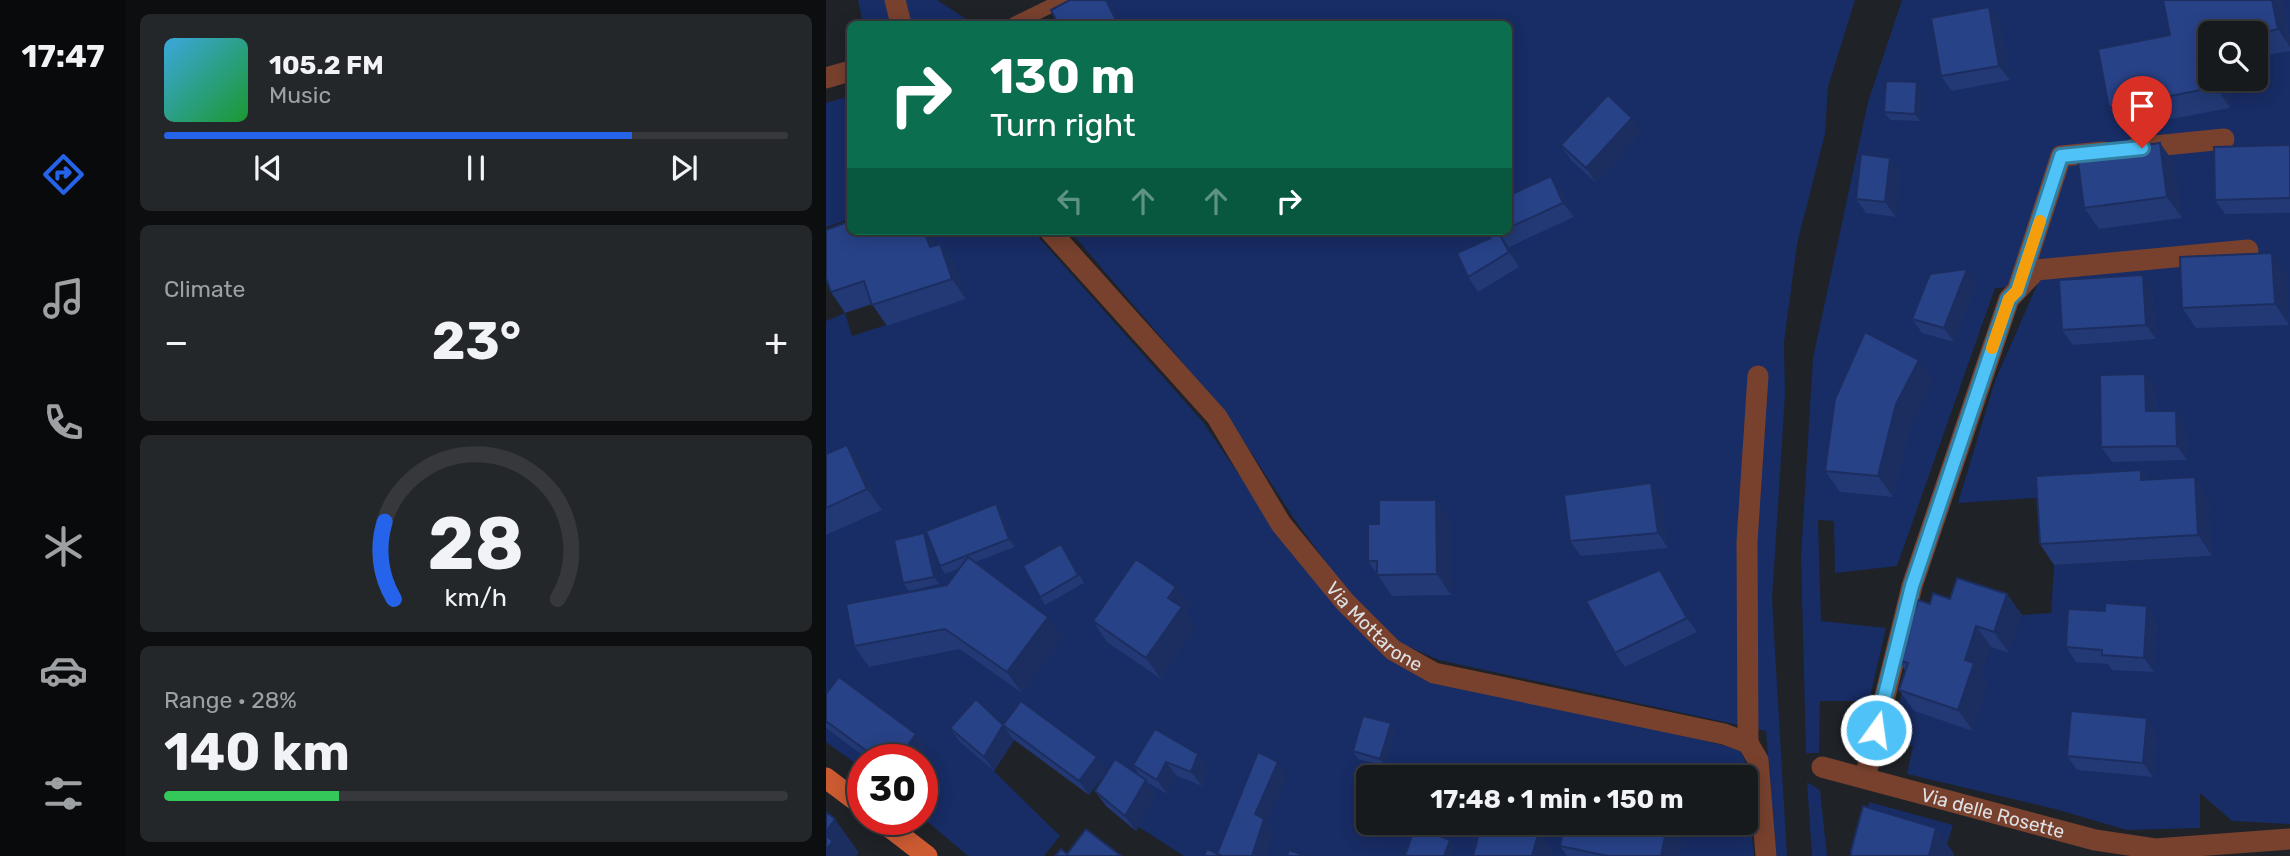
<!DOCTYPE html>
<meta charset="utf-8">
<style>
body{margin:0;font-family:Rubik,sans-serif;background:#24272a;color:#f1f3f6;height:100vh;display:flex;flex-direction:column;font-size:26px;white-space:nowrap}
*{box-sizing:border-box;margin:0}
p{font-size:23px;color:#9ea1a4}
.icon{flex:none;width:38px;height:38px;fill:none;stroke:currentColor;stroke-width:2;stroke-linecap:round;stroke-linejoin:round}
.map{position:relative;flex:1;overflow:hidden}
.sheet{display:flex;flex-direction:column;gap:14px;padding:14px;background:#0d0e10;width:700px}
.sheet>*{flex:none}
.hud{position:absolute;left:21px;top:21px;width:665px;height:214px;border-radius:10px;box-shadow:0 4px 18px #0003,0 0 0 2px #36383b;background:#0b6e4f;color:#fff;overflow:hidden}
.controls{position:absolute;left:1372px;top:21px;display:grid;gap:14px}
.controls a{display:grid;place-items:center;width:70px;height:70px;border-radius:10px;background:#171a1d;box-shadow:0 4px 18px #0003,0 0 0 2px #36383b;font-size:35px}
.speed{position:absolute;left:21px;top:744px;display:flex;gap:14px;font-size:35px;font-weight:700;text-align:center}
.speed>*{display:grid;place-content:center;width:91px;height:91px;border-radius:50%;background:#171a1d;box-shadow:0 4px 18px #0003,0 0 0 2px #36383b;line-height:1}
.speed .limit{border:10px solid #d22;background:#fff;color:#111}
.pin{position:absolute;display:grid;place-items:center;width:60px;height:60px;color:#fff;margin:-72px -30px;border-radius:50% 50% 50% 0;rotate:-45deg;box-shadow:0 0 7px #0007}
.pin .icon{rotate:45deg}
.me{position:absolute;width:77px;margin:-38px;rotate:14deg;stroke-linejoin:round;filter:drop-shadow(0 0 5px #0008)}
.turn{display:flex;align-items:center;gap:24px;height:147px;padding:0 28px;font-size:32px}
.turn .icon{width:91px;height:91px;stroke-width:2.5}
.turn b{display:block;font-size:49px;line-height:60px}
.lanes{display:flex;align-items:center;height:66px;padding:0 28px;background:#0003;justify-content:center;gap:35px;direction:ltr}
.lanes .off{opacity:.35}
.big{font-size:52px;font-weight:700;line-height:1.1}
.sheet .widget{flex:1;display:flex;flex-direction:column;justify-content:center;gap:10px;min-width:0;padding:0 24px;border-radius:10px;background:#24272a}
.sheet .dial{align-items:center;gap:0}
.dial svg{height:182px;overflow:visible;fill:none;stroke:#36383b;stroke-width:7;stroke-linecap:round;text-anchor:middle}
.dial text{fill:#f1f3f6;stroke:none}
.song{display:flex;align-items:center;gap:21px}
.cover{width:84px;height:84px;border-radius:10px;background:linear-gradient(135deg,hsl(200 70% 55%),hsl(130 70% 35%))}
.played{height:7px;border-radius:4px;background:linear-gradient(90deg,#2563eb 75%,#36383b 75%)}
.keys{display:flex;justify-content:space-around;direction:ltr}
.heat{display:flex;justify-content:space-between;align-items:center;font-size:38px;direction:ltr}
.charge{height:10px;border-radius:5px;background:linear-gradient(90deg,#34c759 28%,#36383b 0)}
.trip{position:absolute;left:530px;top:765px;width:402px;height:70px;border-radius:10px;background:#171a1d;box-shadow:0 4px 18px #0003,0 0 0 2px #36383b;font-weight:700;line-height:70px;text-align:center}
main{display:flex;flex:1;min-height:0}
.tab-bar{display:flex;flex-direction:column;width:126px;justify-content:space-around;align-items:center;background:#090a0c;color:#9ea1a4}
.tab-bar .icon{width:49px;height:49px}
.tab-bar .current{color:#2563eb}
.tab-bar b{font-size:32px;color:#f1f3f6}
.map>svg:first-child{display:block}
.green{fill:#182c65;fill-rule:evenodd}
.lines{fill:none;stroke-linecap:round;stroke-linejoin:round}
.service{stroke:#78412e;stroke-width:14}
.minor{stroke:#78412e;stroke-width:21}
.primary{stroke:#cc5b32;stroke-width:21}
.wall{fill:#223975}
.shaded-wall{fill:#1c2e5f}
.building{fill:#284288;stroke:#1c2e5f;stroke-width:2}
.route-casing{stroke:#337fa1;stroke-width:18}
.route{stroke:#4fc3f7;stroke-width:12}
.slow{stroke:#f59e0b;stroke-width:12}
.labels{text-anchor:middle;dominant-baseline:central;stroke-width:7;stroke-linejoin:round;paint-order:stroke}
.street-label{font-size:19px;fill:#dee0e4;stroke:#1f2227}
</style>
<main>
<nav class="tab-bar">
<b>17:47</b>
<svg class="icon current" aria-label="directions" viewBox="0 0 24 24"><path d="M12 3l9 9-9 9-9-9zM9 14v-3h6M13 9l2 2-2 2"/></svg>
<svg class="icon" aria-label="music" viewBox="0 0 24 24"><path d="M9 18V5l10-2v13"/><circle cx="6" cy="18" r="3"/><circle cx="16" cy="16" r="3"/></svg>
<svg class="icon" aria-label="phone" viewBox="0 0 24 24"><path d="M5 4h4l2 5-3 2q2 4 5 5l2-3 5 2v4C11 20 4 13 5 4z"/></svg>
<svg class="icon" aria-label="climate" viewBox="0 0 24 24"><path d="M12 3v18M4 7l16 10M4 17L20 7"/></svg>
<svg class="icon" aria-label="car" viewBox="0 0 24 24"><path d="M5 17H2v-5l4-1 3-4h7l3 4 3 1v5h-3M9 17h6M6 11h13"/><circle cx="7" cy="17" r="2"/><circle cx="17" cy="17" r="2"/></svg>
<svg class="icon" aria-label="filters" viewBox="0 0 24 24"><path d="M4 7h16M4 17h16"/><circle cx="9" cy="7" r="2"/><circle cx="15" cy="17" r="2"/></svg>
</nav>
<section class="sheet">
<div class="widget">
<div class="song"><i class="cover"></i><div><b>105.2 FM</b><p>Music</p></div></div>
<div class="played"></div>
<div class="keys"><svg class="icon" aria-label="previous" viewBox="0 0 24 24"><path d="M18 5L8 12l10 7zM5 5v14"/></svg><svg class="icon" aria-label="pause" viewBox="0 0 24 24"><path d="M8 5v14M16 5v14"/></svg><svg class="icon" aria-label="next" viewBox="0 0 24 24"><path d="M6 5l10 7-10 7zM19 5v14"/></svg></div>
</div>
<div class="widget"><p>Climate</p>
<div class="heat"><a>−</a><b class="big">23°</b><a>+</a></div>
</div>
<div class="widget dial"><svg viewBox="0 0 100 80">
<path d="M14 69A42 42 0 1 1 86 69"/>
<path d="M14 69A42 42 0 0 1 10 35" stroke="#2563eb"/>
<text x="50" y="56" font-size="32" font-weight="700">28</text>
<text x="50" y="72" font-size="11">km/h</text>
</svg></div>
<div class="widget"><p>Range · 28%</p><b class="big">140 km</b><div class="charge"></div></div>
</section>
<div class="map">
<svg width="1464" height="856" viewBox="0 0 1464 856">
<rect width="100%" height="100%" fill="#1f2227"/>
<path class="green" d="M 32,0 L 111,0 L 148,24 L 37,24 Z
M 284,0 L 1029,0 L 1002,87 L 999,134 L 971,244 L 958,343 L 959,395 L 946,599 L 961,856 L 950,856 L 940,731 L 613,660 L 574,643 L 526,598 L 469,520 L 398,411 L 244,231 L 682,231 L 682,24 L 234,24 Z
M 1076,0 L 1464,0 L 1464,824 L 1406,821 L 1374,793 L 1374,828 L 1301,830 L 1229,809 L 1081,774 L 1087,746 L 1063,740 L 1080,678 L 1154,681 L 1165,647 L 1183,652 L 1196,615 L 1225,613 L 1228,565 L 1386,556 L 1224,497 L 1132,503 L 1169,381 L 1211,285 L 1169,288 L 1071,566 L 1009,573 L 1008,521 L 992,520 L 995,621 L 1060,628 L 1043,701 L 994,701 L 993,753 L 980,753 L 975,556 L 987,358 L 1042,102 ZM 1384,33 L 1430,33 L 1430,79 L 1384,79 Z
M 24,96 L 24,219 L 0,227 L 0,103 Z
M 105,231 L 207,231 L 377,422 L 450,529 L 560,655 L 914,750 L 919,760 L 928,856 L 626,856 L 628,848 L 587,856 L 358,856 L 294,815 L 307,788 L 205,715 L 168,771 L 234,836 L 218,856 L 142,856 L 96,817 L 96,760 L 37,760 L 37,769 L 0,742 L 0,321 L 19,313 L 26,336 L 140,299 L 129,265 L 118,268 ZM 542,777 L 920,777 L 920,822 L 542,822 Z
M 981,782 L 994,790 L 1001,856 L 986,856 Z
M 1043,802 L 1127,825 L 1119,851 L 1035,856 Z"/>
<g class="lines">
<path class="service" d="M 188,24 L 237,0"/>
<g class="minor">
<path d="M 69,0 L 75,24"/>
<path d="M 0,78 L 24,71"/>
<path d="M 1309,148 L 1398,139"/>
<path id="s1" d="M 224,231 L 391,417 L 455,524 L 519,602 L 567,650 L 608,673 L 898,734 L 922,743 L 932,760 L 940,856"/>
<path d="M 1193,285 L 1235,156 L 1277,152"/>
<path d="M 922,743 L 921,542 L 932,376"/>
<path id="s2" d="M 996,767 L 1269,840 L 1329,849 L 1464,839"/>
<path d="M 1039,778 L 1086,586 L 1183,299 L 1210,270 L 1422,250"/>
</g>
<path class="primary" d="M 0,778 L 37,806
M 53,819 L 101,856"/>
</g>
<path class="wall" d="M 1337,0 L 1457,0 L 1464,38 L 1464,51 L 1430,57 L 1430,33 L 1384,33 L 1384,79 L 1399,79 L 1404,108 L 1298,128 L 1283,108 L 1344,35 Z
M 1174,22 L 1184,80 L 1126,91 L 1115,76 Z
M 1091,82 L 1096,90 L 1094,121 L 1064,120 L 1058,112 Z
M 816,132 L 770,183 L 745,160 L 735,145 Z
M 1464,145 L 1464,213 L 1399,214 L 1389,200 Z
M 1064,158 L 1075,172 L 1070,217 L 1040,213 L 1030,199 Z
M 1349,164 L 1356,218 L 1273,229 L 1258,208 Z
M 725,176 L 735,191 L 748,217 L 683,247 L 693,267 L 652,292 L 642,277 L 665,238 L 662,231 L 682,231 L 682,196 Z
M 110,245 L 129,265 L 140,299 L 61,326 L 46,304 L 19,313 L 5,292 Z
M 1461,274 L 1463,325 L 1370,328 L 1356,308 Z
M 1151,283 L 1128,342 L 1096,333 L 1086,319 Z
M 1327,289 L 1330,339 L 1247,345 L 1236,330 Z
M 1319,374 L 1329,388 L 1330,411 L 1360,425 L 1361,460 L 1286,462 L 1275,447 Z
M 1108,381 L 1085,425 L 1067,497 L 1014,492 L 999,471 Z
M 21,445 L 35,466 L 56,510 L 0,535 L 0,454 Z
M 1315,470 L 1322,479 L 1383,498 L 1386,556 L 1228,565 L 1214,544 Z
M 825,483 L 835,498 L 842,548 L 755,556 L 744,541 Z
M 610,500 L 625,521 L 625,595 L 566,596 L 542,561 L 553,524 Z
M 170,504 L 175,512 L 189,547 L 149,562 L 222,617 L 237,638 L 196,693 L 134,649 L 43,667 L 28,646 L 121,585 L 134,568 L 119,574 L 114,566 Z
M 98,533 L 103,540 L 113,584 L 83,591 L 77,583 Z
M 235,544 L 258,583 L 219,605 L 214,597 Z
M 844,584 L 871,632 L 799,667 L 789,653 Z
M 350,587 L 365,607 L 360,613 L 370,627 L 335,679 L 281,642 L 267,621 Z
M 1181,594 L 1196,615 L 1183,653 L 1165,647 L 1156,675 L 1162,684 L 1147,731 L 1088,711 L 1073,690 L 1079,670 L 1072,660 L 1104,604 L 1124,599 Z
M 1331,620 L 1328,672 L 1286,670 L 1282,664 L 1250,662 L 1240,647 Z
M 0,694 L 90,734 L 100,748 L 92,760 L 43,760 L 0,728 Z
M 565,723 L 570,730 L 559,766 L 532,759 L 527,751 Z
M 177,725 L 271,757 L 281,771 L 263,795 L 187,739 L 168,771 L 134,742 L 124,728 Z
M 1331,732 L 1327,777 L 1251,770 L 1241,756 Z
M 372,754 L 382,769 L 376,786 L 351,776 L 341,794 L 322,783 L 330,794 L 310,831 L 280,806 L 269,791 L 314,776 L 307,765 Z
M 734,846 L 853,856 L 741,856 Z"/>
<path class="shaded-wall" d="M 280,0 L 283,0 L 295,24 L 292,24 Z
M 1446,0 L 1457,0 L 1464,38 L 1464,47 L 1452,29 Z
M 1163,7 L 1174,22 L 1184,80 L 1173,66 Z
M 1388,79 L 1399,79 L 1404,108 L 1390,87 Z
M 1091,82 L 1096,90 L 1094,121 L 1089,114 Z
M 806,118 L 816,132 L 770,183 L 760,168 Z
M 1334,143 L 1349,164 L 1356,218 L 1341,197 Z
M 1064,158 L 1075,172 L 1070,217 L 1059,202 Z
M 725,176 L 735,191 L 748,217 L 737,203 Z
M 98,231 L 106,231 L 118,268 L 104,247 Z
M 673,233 L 683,247 L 693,267 L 683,252 Z
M 114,244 L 129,265 L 140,299 L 126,279 Z
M 1446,253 L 1461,274 L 1463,325 L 1449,304 Z
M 1141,269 L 1151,283 L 1128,342 L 1118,328 Z
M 1317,275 L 1327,289 L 1330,339 L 1320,325 Z
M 1093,360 L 1108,381 L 1085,425 L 1067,497 L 1052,476 L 1070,404 Z
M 1319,374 L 1329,388 L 1330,426 L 1320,411 Z
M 1350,411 L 1360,425 L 1361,460 L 1351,446 Z
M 21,445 L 35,466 L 56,510 L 41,489 Z
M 1315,470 L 1330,491 L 1315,480 Z
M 1369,477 L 1383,498 L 1386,556 L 1372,535 Z
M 825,483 L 835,498 L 842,548 L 832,533 Z
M 610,500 L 625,521 L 625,595 L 611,574 Z
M 170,504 L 175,512 L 189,547 L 183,539 Z
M 98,533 L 103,540 L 113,584 L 108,577 Z
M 834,570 L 844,584 L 871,632 L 861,618 Z
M 350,587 L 365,607 L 360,613 L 370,627 L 335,679 L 320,658 L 342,598 Z
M 1181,594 L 1196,615 L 1183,653 L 1168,632 Z
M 1321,606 L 1331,620 L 1328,672 L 1318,658 Z
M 222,617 L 237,638 L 196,693 L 181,672 Z
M 1150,626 L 1165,647 L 1156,675 L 1162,684 L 1147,731 L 1132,710 L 1139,660 Z
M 1321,718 L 1331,732 L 1327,777 L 1317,763 Z
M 565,723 L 570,730 L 559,766 L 554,759 Z
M 177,725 L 187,739 L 168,771 L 158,757 Z
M 90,734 L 100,748 L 92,760 L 71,760 Z
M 372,754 L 382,769 L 376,786 L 365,772 Z
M 271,757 L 281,771 L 263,795 L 253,781 Z
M 340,762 L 351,776 L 341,794 L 331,780 Z
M 452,762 L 462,776 L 441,823 L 448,833 L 441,856 L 426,856 L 429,814 Z
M 320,780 L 330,794 L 310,831 L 299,816 Z
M 9,819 L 33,853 L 30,856 L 0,856 L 0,832 Z
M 695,822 L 715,822 L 713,831 L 727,852 L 726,856 L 706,856 L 694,826 Z
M 842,822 L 860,822 L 853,856 L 835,856 Z
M 1110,828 L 1128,854 L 1128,856 L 1103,856 Z
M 624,840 L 629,848 L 626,856 L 618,856 Z"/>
<path class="building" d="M 244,0 L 280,0 L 292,24 L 232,24 L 225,10 Z
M 1337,0 L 1446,0 L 1452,29 L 1430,34 L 1384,33 L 1384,43 L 1382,43 L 1384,57 L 1384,79 L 1388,79 L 1390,87 L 1283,108 L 1272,49 L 1344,35 Z
M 1163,7 L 1173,66 L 1115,76 L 1105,18 Z
M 1060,81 L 1091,82 L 1089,114 L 1058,112 Z
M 782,95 L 806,118 L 760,168 L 735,145 Z
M 1334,143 L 1341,197 L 1258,208 L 1251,155 Z
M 1464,145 L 1464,198 L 1389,200 L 1388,147 Z
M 1035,154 L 1064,158 L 1059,202 L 1030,199 Z
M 725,176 L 737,203 L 682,228 L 682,196 Z
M 24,221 L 24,231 L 98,231 L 104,247 L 114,244 L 126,279 L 46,305 L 38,281 L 5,292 L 0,278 L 0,230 Z
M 662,231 L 676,231 L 673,233 L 683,252 L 642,277 L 631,253 L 665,238 Z
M 1446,253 L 1449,304 L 1356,308 L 1354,257 Z
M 1141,269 L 1118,328 L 1086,319 L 1104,274 Z
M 1317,275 L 1320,325 L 1236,330 L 1233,280 Z
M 1039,332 L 1093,360 L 1070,404 L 1052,476 L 999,471 L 1009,399 Z
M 1319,374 L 1320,411 L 1350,411 L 1351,446 L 1275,447 L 1274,375 Z
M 21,445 L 41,489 L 0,508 L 0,454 Z
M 1315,470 L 1315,480 L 1369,477 L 1372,535 L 1214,544 L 1210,476 Z
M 825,483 L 832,533 L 744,541 L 738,495 Z
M 553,500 L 610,500 L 611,574 L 551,575 L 551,561 L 542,561 L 542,524 L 553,524 Z
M 170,504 L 183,539 L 114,566 L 100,531 Z
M 98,533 L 108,577 L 77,583 L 68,540 Z
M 235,544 L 252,575 L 214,597 L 197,566 Z
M 142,557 L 222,617 L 181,672 L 119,629 L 28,646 L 20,604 L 121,585 Z
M 310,559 L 350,587 L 342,598 L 356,607 L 320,658 L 267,621 Z
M 834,570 L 861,618 L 789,653 L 760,601 Z
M 1131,578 L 1181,594 L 1168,632 L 1150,626 L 1139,660 L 1148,663 L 1132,710 L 1073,690 L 1082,663 L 1072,660 L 1092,600 L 1104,604 L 1107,593 L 1124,599 Z
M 1279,603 L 1321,606 L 1318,658 L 1276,655 L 1276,650 L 1240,647 L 1242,609 L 1279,611 Z
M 13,677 L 90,734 L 71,760 L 53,760 L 0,721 L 0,694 Z
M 150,699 L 177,725 L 158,757 L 124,728 Z
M 195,701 L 271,757 L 253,781 L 177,725 Z
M 1245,711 L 1321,718 L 1317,763 L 1241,756 Z
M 537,716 L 565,723 L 554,759 L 527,751 Z
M 329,729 L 372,754 L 365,772 L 340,762 L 331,780 L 307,765 Z
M 432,752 L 452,762 L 429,814 L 438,819 L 426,856 L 396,856 L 391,854 Z
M 289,759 L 320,780 L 299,816 L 269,791 Z
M 1037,806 L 1110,828 L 1103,856 L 1025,856 L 1025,851 Z
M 0,812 L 9,819 L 0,832 Z
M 656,822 L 695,822 L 694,826 L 713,831 L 706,856 L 647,856 Z
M 739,822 L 842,822 L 835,856 L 782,856 L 734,846 Z
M 589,827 L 624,840 L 618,856 L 579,856 Z
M 260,829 L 295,856 L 229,856 L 235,849 L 241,854 Z
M 0,836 L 7,841 L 0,850 Z
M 381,849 L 396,856 L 378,856 Z
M 463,850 L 480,856 L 461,856 Z"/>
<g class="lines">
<g class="route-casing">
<path id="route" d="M 1050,730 L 1086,586 L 1183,299 L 1191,291 L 1235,156 L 1316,148"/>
</g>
<use href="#route" class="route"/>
<path class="slow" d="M 1166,348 L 1183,299 L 1191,291 L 1214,221"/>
</g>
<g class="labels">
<g class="street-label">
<text stroke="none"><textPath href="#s1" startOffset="514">Via Mottarone</textPath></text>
<text stroke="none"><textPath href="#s2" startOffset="177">Via delle Rosette</textPath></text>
</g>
</g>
</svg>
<div class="controls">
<a><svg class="icon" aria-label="search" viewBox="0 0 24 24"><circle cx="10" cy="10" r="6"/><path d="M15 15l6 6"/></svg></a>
</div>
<div class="speed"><div class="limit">30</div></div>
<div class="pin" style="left:1316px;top:148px;background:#d93025"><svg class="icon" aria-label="arrive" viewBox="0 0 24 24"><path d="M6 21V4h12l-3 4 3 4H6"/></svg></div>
<svg class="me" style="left:1050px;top:730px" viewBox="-20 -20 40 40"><circle r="17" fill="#4fc3f7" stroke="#fff" stroke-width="3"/><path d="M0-11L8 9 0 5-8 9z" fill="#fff"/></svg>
<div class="trip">17:48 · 1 min · 150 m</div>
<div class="hud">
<div class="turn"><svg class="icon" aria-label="right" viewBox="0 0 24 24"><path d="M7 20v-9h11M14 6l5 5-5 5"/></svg><div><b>130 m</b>Turn right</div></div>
<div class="lanes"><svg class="icon off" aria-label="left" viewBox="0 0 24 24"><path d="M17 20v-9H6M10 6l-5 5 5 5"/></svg><svg class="icon off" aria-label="ahead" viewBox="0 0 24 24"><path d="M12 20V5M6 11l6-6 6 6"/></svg><svg class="icon off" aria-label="ahead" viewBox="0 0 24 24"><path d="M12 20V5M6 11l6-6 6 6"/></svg><svg class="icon" aria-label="right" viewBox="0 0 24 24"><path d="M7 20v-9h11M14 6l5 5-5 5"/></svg></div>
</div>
</div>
</main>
